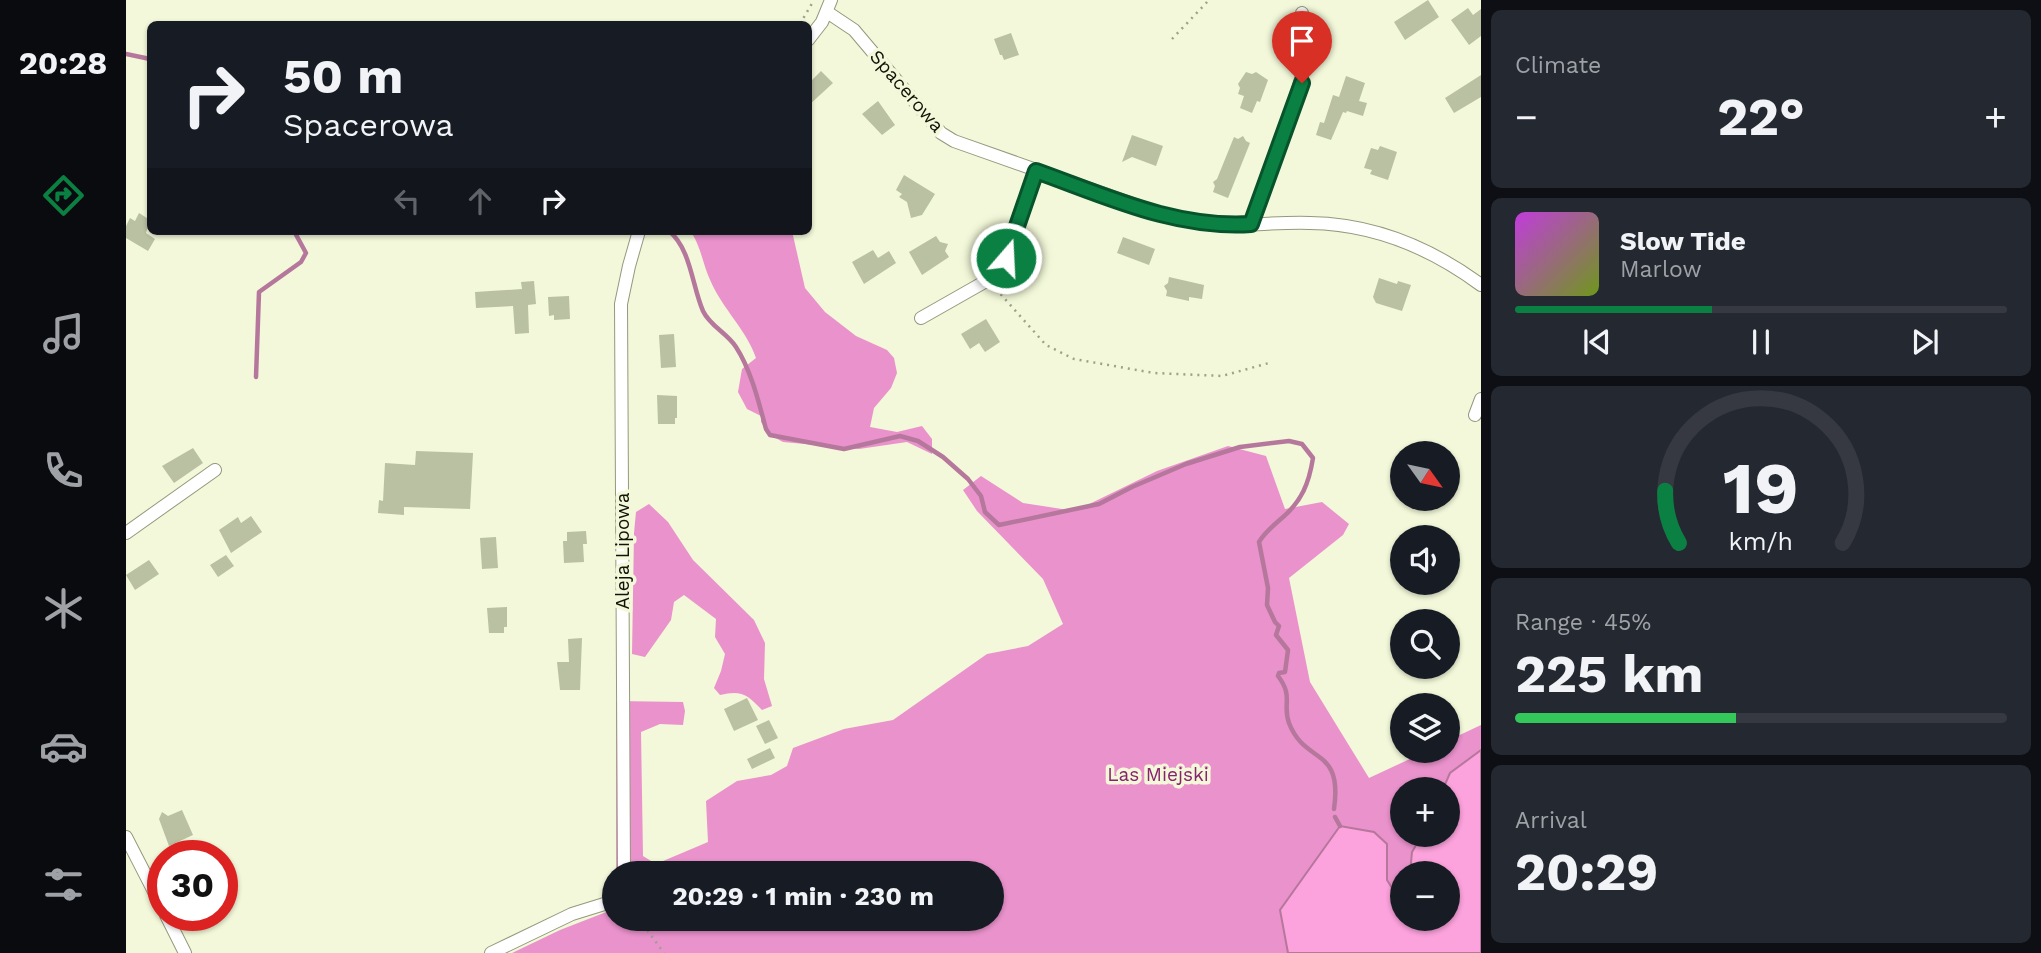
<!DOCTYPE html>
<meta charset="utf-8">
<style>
body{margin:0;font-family:"Work Sans",sans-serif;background:#242831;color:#f1f3f6;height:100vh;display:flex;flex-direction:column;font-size:26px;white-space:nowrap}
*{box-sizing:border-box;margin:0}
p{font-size:23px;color:#9ea1a6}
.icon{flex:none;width:38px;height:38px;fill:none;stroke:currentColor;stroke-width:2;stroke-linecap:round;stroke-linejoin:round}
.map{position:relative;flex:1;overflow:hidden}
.side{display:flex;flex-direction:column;gap:10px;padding:10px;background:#0d0f14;width:560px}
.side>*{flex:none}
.guide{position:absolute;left:21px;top:21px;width:665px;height:214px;border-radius:10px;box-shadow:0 2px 5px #0004;background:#171b24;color:#f1f3f6;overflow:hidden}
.needle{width:46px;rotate:123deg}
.tools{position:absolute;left:1264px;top:441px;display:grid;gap:14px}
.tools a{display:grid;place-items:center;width:70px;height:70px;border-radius:50%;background:#171b24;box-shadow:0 2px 5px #0004;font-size:35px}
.speed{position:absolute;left:21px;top:840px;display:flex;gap:14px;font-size:35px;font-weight:700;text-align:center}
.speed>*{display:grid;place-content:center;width:91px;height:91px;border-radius:50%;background:#171b24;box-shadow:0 2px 5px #0004;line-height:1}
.speed .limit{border:10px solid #d22;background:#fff;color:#111}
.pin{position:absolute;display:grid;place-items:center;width:60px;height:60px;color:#fff;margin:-72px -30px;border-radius:50% 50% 50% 0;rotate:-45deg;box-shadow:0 0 7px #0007}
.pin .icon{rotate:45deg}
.me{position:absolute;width:77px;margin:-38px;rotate:19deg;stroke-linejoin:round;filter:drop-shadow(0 0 5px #0008)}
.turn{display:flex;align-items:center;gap:24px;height:147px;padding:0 21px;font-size:32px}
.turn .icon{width:91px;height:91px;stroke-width:2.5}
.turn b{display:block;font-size:49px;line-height:60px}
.lanes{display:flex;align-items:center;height:66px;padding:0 21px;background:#0003;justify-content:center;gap:35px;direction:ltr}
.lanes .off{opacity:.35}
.big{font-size:52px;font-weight:700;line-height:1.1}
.side .widget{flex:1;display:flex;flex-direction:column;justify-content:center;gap:10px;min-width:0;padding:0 24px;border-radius:10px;background:#242831}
.side .dial{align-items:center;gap:0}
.dial svg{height:182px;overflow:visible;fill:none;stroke:#363941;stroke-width:7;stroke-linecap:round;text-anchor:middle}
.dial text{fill:#f1f3f6;stroke:none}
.song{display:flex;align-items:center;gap:21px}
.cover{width:84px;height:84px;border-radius:10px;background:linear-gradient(135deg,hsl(290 70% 55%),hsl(80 70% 35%))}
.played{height:7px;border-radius:4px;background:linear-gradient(90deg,#0b8043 40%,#363941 40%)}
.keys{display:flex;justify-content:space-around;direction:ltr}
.heat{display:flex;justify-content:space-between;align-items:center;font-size:38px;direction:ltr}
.charge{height:10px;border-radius:5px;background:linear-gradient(90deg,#34c759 45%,#363941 0)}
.trip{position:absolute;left:476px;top:861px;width:402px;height:70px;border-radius:35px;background:#171b24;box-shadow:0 2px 5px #0004;font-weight:700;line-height:70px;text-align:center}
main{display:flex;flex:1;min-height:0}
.menu{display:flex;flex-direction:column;width:126px;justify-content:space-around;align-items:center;background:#090b0e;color:#9ea1a6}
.menu .icon{width:49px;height:49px}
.menu .current{color:#0b8043}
.menu b{font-size:32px;color:#f1f3f6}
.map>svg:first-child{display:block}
.forest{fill:#ea92cc}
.water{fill:#fca2dc;stroke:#b6779c;stroke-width:2}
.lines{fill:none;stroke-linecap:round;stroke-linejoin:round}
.stream{stroke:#b6779c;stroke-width:4.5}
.building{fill:#bac0a2}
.street-casing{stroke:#94997d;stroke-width:14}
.path{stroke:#9da18a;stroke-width:2.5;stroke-dasharray:2 5;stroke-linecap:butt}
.street{stroke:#fff;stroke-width:12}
.route-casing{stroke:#07532c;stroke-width:18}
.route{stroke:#0b8043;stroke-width:12}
.labels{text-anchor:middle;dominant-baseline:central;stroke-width:7;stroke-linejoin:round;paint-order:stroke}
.street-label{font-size:19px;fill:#111308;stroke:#f2f8d9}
.park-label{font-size:19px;fill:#88226c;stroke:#f2f8d9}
</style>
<main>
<nav class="menu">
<b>20:28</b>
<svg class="icon current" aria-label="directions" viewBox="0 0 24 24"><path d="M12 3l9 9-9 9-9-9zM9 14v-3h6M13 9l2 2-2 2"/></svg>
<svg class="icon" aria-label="music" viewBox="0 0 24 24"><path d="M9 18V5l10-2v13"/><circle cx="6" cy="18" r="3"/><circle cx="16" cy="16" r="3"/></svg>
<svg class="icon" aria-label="phone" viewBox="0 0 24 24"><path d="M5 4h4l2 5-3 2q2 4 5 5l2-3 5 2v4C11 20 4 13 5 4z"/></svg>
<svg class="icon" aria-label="climate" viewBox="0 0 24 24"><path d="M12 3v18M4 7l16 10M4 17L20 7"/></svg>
<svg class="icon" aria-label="car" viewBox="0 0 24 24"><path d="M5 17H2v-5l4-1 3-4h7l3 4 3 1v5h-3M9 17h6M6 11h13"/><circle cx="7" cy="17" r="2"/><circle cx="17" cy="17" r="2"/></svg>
<svg class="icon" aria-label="filters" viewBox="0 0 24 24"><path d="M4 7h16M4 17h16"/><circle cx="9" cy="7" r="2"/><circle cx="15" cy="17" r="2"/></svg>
</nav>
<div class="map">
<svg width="1355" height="953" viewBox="0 0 1355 953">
<rect width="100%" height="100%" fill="#f2f8d9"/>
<path class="forest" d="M 564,231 L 666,231 L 679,288 L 699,312 L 730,336 L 761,350 L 768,358 L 771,373 L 765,388 L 748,408 L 744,427 L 771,432 L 796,426 L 806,439 L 806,454 L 781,442 L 733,449 L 657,442 L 644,435 L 635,422 L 635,416 L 621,409 L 612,392 L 616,369 L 630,358 C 621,331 597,309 585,282 C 577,266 575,245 564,231 Z
M 1102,446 L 1140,456 L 1159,509 L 1196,502 L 1223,524 L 1217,535 L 1163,578 L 1184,682 L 1243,778 L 1301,751 L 1321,751 L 1321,741 L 1355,725 L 1355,750 L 1324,773 L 1317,789 L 1276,789 L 1276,835 L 1296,835 L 1286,852 L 1284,873 L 1276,873 L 1276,887 L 1266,888 L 1261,880 L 1261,844 L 1154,910 L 1162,953 L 386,953 L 434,930 L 488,909 L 488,919 L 866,919 L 866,873 L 490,873 L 490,701 L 557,702 L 559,711 L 557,725 L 534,724 L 515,732 L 517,856 L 530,864 L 582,842 L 580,801 L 611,781 L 645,775 L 661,766 L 667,748 L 718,729 L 767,720 L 861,654 L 902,646 L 937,624 L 917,579 L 851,511 L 837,490 L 855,476 L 897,503 L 949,511 L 1031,471 Z
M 523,504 L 542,522 L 567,560 L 628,620 L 639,643 L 638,679 L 646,706 L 636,710 C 621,694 615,690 594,695 L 588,688 L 595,671 L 599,654 L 589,637 L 590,619 L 558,595 L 548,602 L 545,620 L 519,657 L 506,654 L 508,533 L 510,512 Z"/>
<path class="water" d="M 1355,750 L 1355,953 L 1162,953 L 1154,910 L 1214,826 L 1248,832 L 1261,844 L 1261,880 L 1266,888 L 1276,887 L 1276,919 L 1321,919 L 1321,873 L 1284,873 L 1286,852 L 1296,835 L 1321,835 L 1321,789 L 1317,789 L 1324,773 Z"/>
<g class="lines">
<path class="stream" d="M 0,54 L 24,59
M 543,231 C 565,249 566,286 577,311 C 584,326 601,333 610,347 C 625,370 633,403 640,429 L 644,435 L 718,449 L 774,436 L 792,441 L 817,457 L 842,479 L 855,496 L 859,512 L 873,525 L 973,504 L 1006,487 L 1060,464 L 1114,447 L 1163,441 L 1176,444 L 1187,458 C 1183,483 1176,501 1156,518 C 1147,526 1139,532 1133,542 L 1142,588 L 1141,605 L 1149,622 L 1153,626 L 1150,635 L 1162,650 L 1159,672 L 1153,673 L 1152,676 C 1168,697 1156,704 1163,723 C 1179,765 1217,746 1208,809
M 130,377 L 133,292 L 175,262 L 180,253 L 168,231
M 1209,817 L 1214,826"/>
</g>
<path class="building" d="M 1302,0 L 1313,17 L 1279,40 L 1268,22 Z
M 1342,8 L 1347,15 L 1355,9 L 1355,36 L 1343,45 L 1325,20 Z
M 885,33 L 893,55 L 878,60 L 876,55 L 874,55 L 868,39 Z
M 695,71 L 707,83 L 682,106 L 682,84 Z
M 1120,72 L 1126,74 L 1130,72 L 1142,80 L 1134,102 L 1131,101 L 1126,113 L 1114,108 L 1118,96 L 1112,94 L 1114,88 L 1112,84 Z
M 1355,75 L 1355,97 L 1328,113 L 1319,98 Z
M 1220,76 L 1239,83 L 1233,101 L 1241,103 L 1237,116 L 1221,111 L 1220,113 L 1217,112 L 1205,140 L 1190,135 L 1194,122 L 1198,123 L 1207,95 L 1213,97 Z
M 752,101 L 769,125 L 756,135 L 736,114 Z
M 1006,135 L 1037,146 L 1030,166 L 1006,157 L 996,162 Z
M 1117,136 L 1120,141 L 1124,143 L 1102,198 L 1087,192 L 1089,186 L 1087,182 L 1091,179 L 1108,137 L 1112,139 Z
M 1254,146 L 1271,152 L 1262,180 L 1244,174 L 1246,170 L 1238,168 L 1245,148 L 1252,150 Z
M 778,175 L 809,194 L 796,215 L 785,218 L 781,202 L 773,197 L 776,194 L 770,190 Z
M 13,213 L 24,220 L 20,233 L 29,239 L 22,251 L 0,238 L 0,226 L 4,218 L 9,221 Z
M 810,236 L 814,242 L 822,244 L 819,251 L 823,257 L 796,275 L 783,252 Z
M 997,237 L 1029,249 L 1023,265 L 991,253 Z
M 747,250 L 752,258 L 763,251 L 770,263 L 738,284 L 726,262 Z
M 1043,277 L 1078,285 L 1076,299 L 1063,297 L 1063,301 L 1040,296 L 1041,291 L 1038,286 L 1042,283 Z
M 1253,278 L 1271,284 L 1272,281 L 1285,285 L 1276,311 L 1250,303 L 1247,297 Z
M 408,281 L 410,304 L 402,305 L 403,333 L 389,334 L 387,306 L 350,308 L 349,292 L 396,289 L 395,282 Z
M 443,296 L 444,319 L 428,320 L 428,315 L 423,316 L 422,297 Z
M 860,319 L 874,342 L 859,352 L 853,343 L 844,349 L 835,334 Z
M 548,334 L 550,367 L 535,368 L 533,335 Z
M 531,395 L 551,396 L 551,418 L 549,418 L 549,424 L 532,424 Z
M 67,448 L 77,463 L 48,483 L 36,466 Z
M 290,451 L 347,453 L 344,509 L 278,507 L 278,515 L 252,513 L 253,500 L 257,501 L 259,463 L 289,465 Z
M 125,516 L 136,532 L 105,553 L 93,530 L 112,517 L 115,523 Z
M 460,531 L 461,544 L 457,544 L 458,562 L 438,563 L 437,541 L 441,541 L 441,532 Z
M 370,537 L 372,568 L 356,569 L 354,538 Z
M 100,555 L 108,566 L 92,577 L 84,565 Z
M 23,560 L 33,574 L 9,590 L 0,575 Z
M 381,607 L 381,627 L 378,627 L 378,633 L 363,633 L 361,608 Z
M 456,638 L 454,690 L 434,690 L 431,662 L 443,662 L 442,639 Z
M 621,698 L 632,720 L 608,731 L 598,709 Z
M 643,720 L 652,738 L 639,744 L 630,726 Z
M 644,748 L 649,758 L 626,769 L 621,759 Z
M 56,810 L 67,835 L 43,846 L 33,819 L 36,812 L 42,816 Z"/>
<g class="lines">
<g class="street-casing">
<path id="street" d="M 701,12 L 728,30 L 804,120 L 815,133 L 828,141 L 1044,217 C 1064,221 1083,226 1103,225 C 1130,225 1157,222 1184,223 C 1247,224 1305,248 1355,285
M 682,40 L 696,22 L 705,0
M 1125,224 C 1136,194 1146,163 1157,133 C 1171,93 1188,56 1176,13
M 795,318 L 869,276 L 880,258 L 910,171
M 1349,415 L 1355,399
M 0,533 L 89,470
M 0,837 L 37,909
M 498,873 L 495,304 L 503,266 L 513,231
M 40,915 L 59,953
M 365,953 L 446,914 L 488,901"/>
</g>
<path class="path" d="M 674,24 L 688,0
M 1046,39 L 1083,0
M 870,289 L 920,345 L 948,359 L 1028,373 L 1096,376 L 1143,363
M 513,919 L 538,953"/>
<use href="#street" class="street"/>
</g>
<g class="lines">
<g class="route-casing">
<path id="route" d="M 880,258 L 910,171 C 980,196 1049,229 1125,224 L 1176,83"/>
</g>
<use href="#route" class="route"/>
</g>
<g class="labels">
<g class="street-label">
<text transform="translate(781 91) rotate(49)">Spacerowa</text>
<text transform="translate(496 551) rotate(-90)">Aleja Lipowa</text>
</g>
<g class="park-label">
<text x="1032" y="774">Las Miejski</text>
</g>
</g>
</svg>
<div class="tools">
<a><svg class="needle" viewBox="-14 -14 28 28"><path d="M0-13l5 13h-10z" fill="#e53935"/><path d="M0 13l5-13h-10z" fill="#9ea1a6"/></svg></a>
<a><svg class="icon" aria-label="sound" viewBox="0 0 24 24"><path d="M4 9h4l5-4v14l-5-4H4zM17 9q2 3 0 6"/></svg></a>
<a><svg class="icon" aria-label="search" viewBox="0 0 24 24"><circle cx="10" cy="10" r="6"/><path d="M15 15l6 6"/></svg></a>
<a><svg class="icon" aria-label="layers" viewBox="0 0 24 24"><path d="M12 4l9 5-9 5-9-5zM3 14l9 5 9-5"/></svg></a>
<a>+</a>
<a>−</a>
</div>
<div class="speed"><div class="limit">30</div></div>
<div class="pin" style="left:1176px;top:83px;background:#d93025"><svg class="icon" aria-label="arrive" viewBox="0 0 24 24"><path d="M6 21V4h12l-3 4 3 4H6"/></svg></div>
<svg class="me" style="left:880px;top:258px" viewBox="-20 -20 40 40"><circle r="17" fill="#0b8043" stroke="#fff" stroke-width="3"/><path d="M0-11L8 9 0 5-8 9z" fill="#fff"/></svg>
<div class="trip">20:29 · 1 min · 230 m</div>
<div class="guide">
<div class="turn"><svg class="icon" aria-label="right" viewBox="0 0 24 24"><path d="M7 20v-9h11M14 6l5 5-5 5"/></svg><div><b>50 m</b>Spacerowa</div></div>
<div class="lanes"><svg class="icon off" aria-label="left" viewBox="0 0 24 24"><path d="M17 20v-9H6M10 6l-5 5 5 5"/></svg><svg class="icon off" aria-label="ahead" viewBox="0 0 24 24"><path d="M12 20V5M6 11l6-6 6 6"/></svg><svg class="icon" aria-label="right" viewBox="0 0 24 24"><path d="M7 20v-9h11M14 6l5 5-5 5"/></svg></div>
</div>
</div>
<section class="side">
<div class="widget"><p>Climate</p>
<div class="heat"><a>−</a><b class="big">22°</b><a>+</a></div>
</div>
<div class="widget">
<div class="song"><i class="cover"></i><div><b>Slow Tide</b><p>Marlow</p></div></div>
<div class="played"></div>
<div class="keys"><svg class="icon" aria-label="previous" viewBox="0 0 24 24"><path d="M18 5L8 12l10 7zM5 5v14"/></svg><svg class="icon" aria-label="pause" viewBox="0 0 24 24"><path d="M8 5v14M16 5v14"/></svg><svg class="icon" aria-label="next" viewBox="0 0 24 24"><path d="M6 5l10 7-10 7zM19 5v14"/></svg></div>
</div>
<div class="widget dial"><svg viewBox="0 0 100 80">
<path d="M14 69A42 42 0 1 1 86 69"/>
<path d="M14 69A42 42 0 0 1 8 46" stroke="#0b8043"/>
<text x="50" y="56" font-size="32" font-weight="700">19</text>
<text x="50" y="72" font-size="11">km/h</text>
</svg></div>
<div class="widget"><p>Range · 45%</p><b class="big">225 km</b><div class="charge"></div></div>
<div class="widget"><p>Arrival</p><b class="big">20:29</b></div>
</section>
</main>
